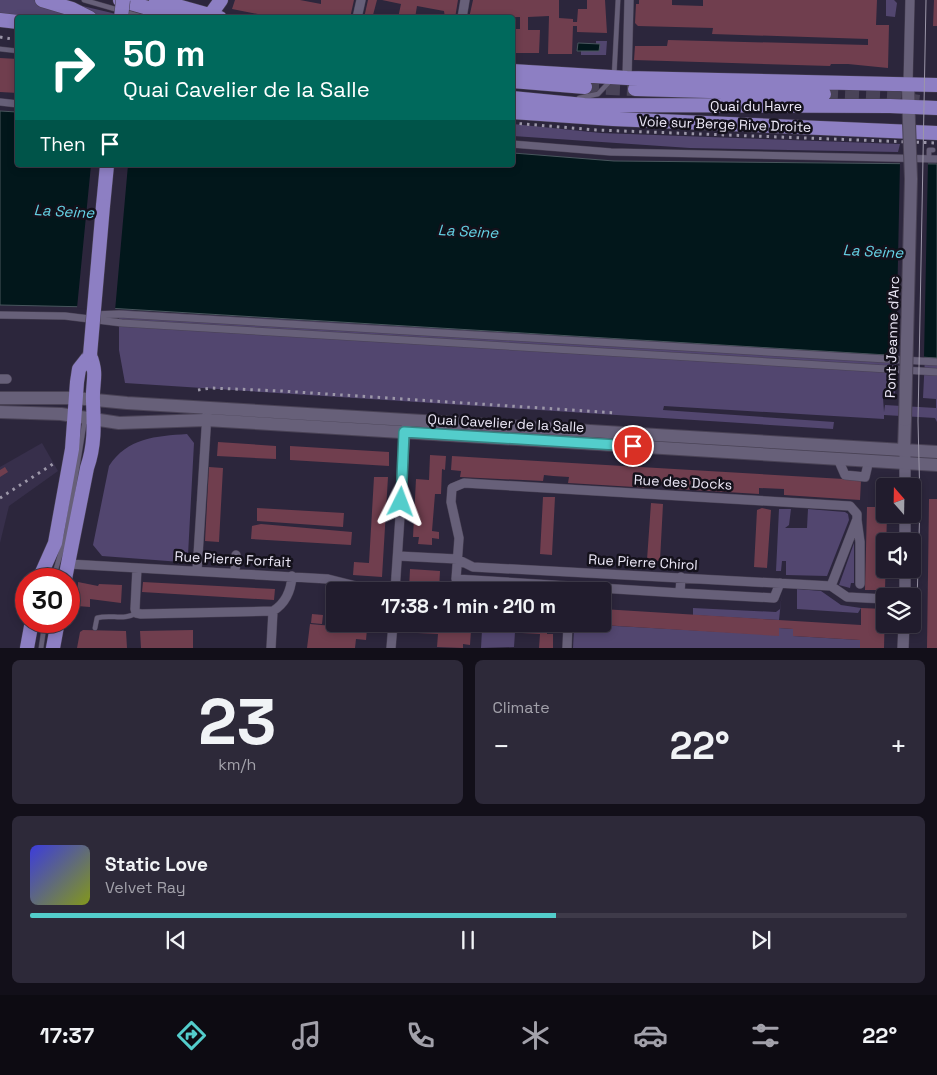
<!DOCTYPE html>
<meta charset="utf-8">
<style>
body{margin:0;font-family:"Space Grotesk",sans-serif;background:#2d2939;color:#f1f3f6;height:100vh;display:flex;flex-direction:column;font-size:19px;white-space:nowrap}
*{box-sizing:border-box;margin:0}
p{font-size:16px;color:#a2a1aa}
.icon{flex:none;width:28px;height:28px;fill:none;stroke:currentColor;stroke-width:2;stroke-linecap:round;stroke-linejoin:round}
.map{position:relative;height:648px;overflow:hidden}
.panel{display:flex;flex-direction:column;gap:12px;padding:12px;background:#120f19;flex:1}
.panel>*{flex:none}
.hud{position:absolute;left:15px;top:15px;width:500px;height:152px;border-radius:5px;box-shadow:0 2px 8px #0003,0 0 0 1px #3e3a49;background:#00695c;color:#fff;overflow:hidden}
.needle{width:32px;rotate:340deg}
.buttons{position:absolute;left:876px;top:478px;display:grid;gap:10px}
.buttons a{display:grid;place-items:center;width:45px;height:45px;border-radius:5px;background:#211c2d;box-shadow:0 2px 8px #0003,0 0 0 1px #3e3a49;font-size:25px}
.speed{position:absolute;left:15px;top:568px;display:flex;gap:10px;font-size:25px;font-weight:700;text-align:center}
.speed>*{display:grid;place-content:center;width:65px;height:65px;border-radius:50%;background:#211c2d;box-shadow:0 2px 8px #0003,0 0 0 1px #3e3a49;line-height:1}
.speed .limit{border:8px solid #d22;background:#fff;color:#111}
.pin{position:absolute;display:grid;place-items:center;width:42px;height:42px;color:#fff;margin:-21px;border:2px solid #fff;border-radius:50%;box-shadow:0 1px 5px #0007}
.me{position:absolute;width:55px;margin:-28px;rotate:3deg;stroke-linejoin:round;filter:drop-shadow(0 0 4px #0008)}
.turn{display:flex;align-items:center;gap:18px;height:105px;padding:0 25px;font-size:22px}
.turn .icon{width:65px;height:65px;stroke-width:2.5}
.turn b{display:block;font-size:35px;line-height:42px}
.then{display:flex;align-items:center;height:48px;padding:0 25px;background:#0003;gap:10px;font-size:19px}
.big{font-size:38px;font-weight:700;line-height:1.1}
.panel .card{flex:1;display:flex;flex-direction:column;justify-content:center;gap:8px;min-width:0;padding:0 18px;border-radius:8px;background:#2d2939}
.panel .dial{align-items:center;gap:0}
.dial b{font-size:65px;line-height:1}
.song{display:flex;align-items:center;gap:15px}
.cover{width:60px;height:60px;border-radius:8px;background:linear-gradient(135deg,hsl(240 70% 55%),hsl(70 70% 35%))}
.played{height:5px;border-radius:2px;background:linear-gradient(90deg,#53cdcb 60%,#3e3a49 60%)}
.keys{display:flex;justify-content:space-around;direction:ltr}
.heat{display:flex;justify-content:space-between;align-items:center;font-size:28px;direction:ltr}
.panel .tiles{flex:1;display:grid;gap:12px;grid-template-columns:1fr 1fr}
.card:last-child{grid-column:span 2}
.trip{position:absolute;left:326px;top:582px;width:285px;height:50px;border-radius:5px;background:#211c2d;box-shadow:0 2px 8px #0003,0 0 0 1px #3e3a49;font-weight:700;line-height:50px;text-align:center}
.tab-bar{display:flex;height:80px;justify-content:space-around;align-items:center;background:#0d0b12;color:#a2a1aa}
.tab-bar .icon{width:35px;height:35px}
.tab-bar .selected{color:#53cdcb}
.tab-bar b{font-size:22px;color:#f1f3f6}
.map>svg:first-child{display:block}
.built{fill:#372f4b}
.green{fill:#52466f}
.water{fill:#02171b;stroke:#48565d}
.pier{fill:#2c263c}
.building{fill:#703e4e}
.lines{fill:none;stroke-linecap:round;stroke-linejoin:round}
.primary-tunnel{stroke:#494358;stroke-width:14;stroke-dasharray:14 7;stroke-linecap:butt}
.service-casing{stroke:#494255;stroke-width:5.5}
.pedestrian-casing{stroke:#494255;stroke-width:8}
.minor-casing{stroke:#494255;stroke-width:10}
.tertiary-casing{stroke:#494255;stroke-width:12}
.secondary-casing{stroke:#494255;stroke-width:14}
.primary-casing{stroke:#494255;stroke-width:15}
.service{stroke:#676079;stroke-width:4.5}
.pedestrian{stroke:#676079;stroke-width:7}
.minor{stroke:#676079;stroke-width:9}
.tertiary{stroke:#676079;stroke-width:11}
.secondary{stroke:#676079;stroke-width:12}
.primary{stroke:#8d7fc3;stroke-width:14}
.tram{stroke:#9c97a9;stroke-width:1}
.rail{stroke:#9c97a9;stroke-width:3;stroke-dasharray:2.5 5;stroke-linecap:butt}
.secondary-bridge-casing{stroke:#494255;stroke-width:14;stroke-linecap:butt}
.primary-bridge-casing{stroke:#494255;stroke-width:15;stroke-linecap:butt}
.secondary-bridge{stroke:#676079;stroke-width:12}
.primary-bridge{stroke:#8d7fc3;stroke-width:14}
.route-casing{stroke:#368584;stroke-width:12}
.route{stroke:#53cdcb;stroke-width:9}
.labels{text-anchor:middle;dominant-baseline:central;stroke-width:5;stroke-linejoin:round;paint-order:stroke}
.street-label{font-size:14px;fill:#ece8f7;stroke:#14111b}
.water-label{font-size:15px;font-style:italic;fill:#64d0e3;stroke:#14111b}
</style>
<div class="map">
<svg width="937" height="648" viewBox="0 0 937 648">
<rect width="100%" height="100%" fill="#2c263c"/>
<path class="built" d="M 42,443 L 58,471 L 9,506 L 0,543 L 0,467 Z"/>
<path class="green" d="M 0,0 L 57,0 L 129,17 L 38,18 L 0,14 Z
M 886,0 L 894,0 L 897,3 L 895,17 L 886,16 Z
M 596,41 L 607,41 L 606,55 L 581,55 L 581,51 L 599,51 L 599,44 L 596,44 Z
M 513,124 L 601,133 L 900,144 L 898,152 L 690,148 L 513,136 Z
M 119,310 L 896,355 L 895,397 L 883,398 L 884,412 L 885,405 L 936,408 L 936,399 L 923,398 L 925,357 L 937,358 L 937,422 L 935,418 L 884,415 L 884,419 L 664,406 L 663,410 L 834,422 L 833,429 L 125,383 L 119,350 Z
M 187,434 L 194,443 L 188,555 L 181,562 L 102,556 L 93,545 L 109,466 C 127,438 156,436 187,434 Z
M 779,509 L 791,509 L 789,525 L 785,528 L 807,528 L 808,509 L 845,512 L 848,514 L 849,520 L 827,576 L 786,575 L 786,561 L 782,561 L 781,571 L 776,571 Z
M 854,543 L 854,583 L 851,583 L 850,588 L 839,585 Z
M 797,589 L 821,591 L 841,605 L 861,608 L 858,613 L 797,609 Z
M 782,592 L 779,620 L 693,615 L 693,608 L 776,612 L 780,609 Z
M 580,624 L 779,635 L 779,628 L 793,629 L 793,636 L 860,640 L 860,648 L 573,648 L 574,628 Z
M 482,630 L 515,632 L 514,647 L 481,648 Z"/>
<path class="water" d="M 578,43 L 600,44 L 599,51 L 577,51 Z
M 0,111 L 17,112 L 18,165 L 512,165 L 513,153 L 614,161 L 937,164 L 937,358 L 91,307 L 0,305 Z"/>
<path class="pier" d="M 900,161 L 928,162 L 924,359 L 896,358 Z
M 91,165 L 128,165 L 115,311 L 77,308 Z"/>
<path class="building" d="M 235,0 L 300,0 L 321,4 L 321,0 L 354,0 L 350,18 L 278,18 L 232,9 Z
M 368,0 L 377,0 L 373,15 L 381,18 L 364,18 Z
M 382,0 L 458,0 L 455,18 L 445,18 L 444,11 L 417,6 L 415,18 L 398,18 L 401,4 Z
M 473,0 L 559,0 L 559,18 L 573,19 L 573,22 L 577,22 L 578,9 L 587,9 L 587,0 L 605,0 L 607,33 L 577,32 L 577,26 L 573,26 L 572,54 L 548,54 L 549,16 L 528,17 L 528,30 L 540,30 L 539,53 L 512,53 L 512,29 L 520,29 L 520,17 L 469,18 Z
M 639,0 L 672,0 L 672,5 L 703,6 L 703,0 L 877,0 L 876,25 L 889,25 L 888,68 L 848,64 L 831,64 L 830,66 L 634,60 L 635,46 L 667,46 L 668,40 L 868,45 L 868,39 L 712,34 L 713,28 L 638,26 L 635,23 L 636,4 L 639,4 Z
M 934,0 L 937,0 L 937,26 L 933,26 Z
M 0,58 L 18,59 L 18,93 L 0,92 Z
M 218,442 L 276,446 L 276,459 L 217,456 Z
M 290,446 L 389,452 L 389,466 L 290,460 Z
M 430,455 L 446,456 L 445,470 L 442,469 L 441,494 L 435,494 L 432,531 L 439,532 L 439,539 L 432,538 L 432,545 L 418,544 L 419,537 L 413,537 L 416,479 L 429,480 Z
M 452,456 L 861,480 L 860,500 L 784,495 L 784,489 L 759,488 L 759,494 L 676,489 L 676,483 L 652,481 L 651,488 L 568,483 L 569,477 L 553,476 L 544,475 L 543,481 L 460,477 L 461,471 L 451,470 Z
M 5,467 L 8,472 L 0,477 L 0,470 Z
M 209,467 L 223,468 L 219,542 L 205,541 Z
M 374,477 L 388,477 L 382,577 L 353,575 L 354,562 L 369,563 Z
M 543,497 L 555,497 L 552,555 L 540,554 Z
M 929,499 L 937,499 L 937,648 L 927,648 Z
M 651,503 L 663,504 L 660,561 L 647,560 Z
M 867,507 L 885,507 L 887,514 L 885,590 L 865,590 Z
M 257,508 L 344,513 L 343,527 L 257,521 Z
M 762,508 L 771,510 L 767,568 L 754,567 L 757,510 Z
M 261,524 L 352,532 L 351,545 L 251,539 L 252,526 Z
M 410,569 L 440,571 L 439,590 L 409,589 Z
M 78,582 L 98,586 L 99,584 L 122,585 L 121,603 L 90,599 L 90,607 L 77,606 Z
M 143,582 L 275,589 L 274,600 L 142,592 Z
M 861,608 L 885,609 L 884,648 L 860,648 L 860,640 L 793,636 L 793,629 L 779,628 L 779,636 L 602,625 L 602,609 L 861,625 Z
M 312,614 L 323,615 L 322,624 L 311,623 Z
M 310,624 L 367,629 L 366,640 L 356,639 L 355,648 L 307,648 Z
M 417,624 L 547,624 L 547,634 L 553,634 L 553,648 L 539,648 L 540,634 L 471,630 L 470,645 L 463,644 L 463,648 L 437,647 L 438,634 L 417,633 Z
M 83,630 L 126,631 L 127,648 L 77,648 L 80,632 Z
M 193,630 L 193,648 L 141,648 L 140,631 Z"/>
<g class="lines">
<path class="primary-tunnel" d="M 585,87 L 635,89
M 824,94 L 887,97 L 919,102"/>
<g class="service-casing">
<path id="service" d="M 84,0 L 146,18
M 0,49 L 18,51
M 579,98 L 598,94 L 614,77 L 618,0
M 929,160 L 929,150 L 933,150
M 53,579 L 66,535 L 85,419
M 95,628 L 97,618 C 110,614 125,621 136,613
M 41,648 L 45,621"/>
</g>
<g class="pedestrian-casing">
<path id="pedestrian" d="M 0,102 L 18,104
M 512,144 L 611,152 L 937,159
M 0,315 L 65,316 L 122,323 L 937,372
M 91,315 L 119,314 L 937,362"/>
</g>
<g class="minor-casing">
<path id="minor" d="M 357,18 L 361,0
M 462,18 L 465,0
M 627,78 L 629,0
M 908,85 L 910,0
M 0,379 L 7,379
M 838,459 L 845,475 L 865,477 L 869,460
M 857,520 L 860,542 L 860,584
M 398,556 L 457,559 L 473,567 L 831,586 L 847,597 L 885,599
M 69,564 L 328,579 L 360,587 L 395,589
M 137,568 L 135,609 L 136,613 L 141,614 L 273,611 C 286,603 291,591 292,576
M 197,571 L 207,414
M 235,573 L 236,555
M 681,577 L 680,593 L 456,579 L 459,538 L 451,502 L 452,488 L 464,483 L 850,506 L 857,514 L 857,519 L 831,586
M 395,591 L 406,427
M 680,593 L 774,598 L 780,583
M 271,648 L 273,611
M 391,648 L 393,624
M 567,648 L 568,624"/>
</g>
<g class="tertiary-casing">
<path id="tertiary" d="M 905,454 L 905,486
M 905,541 L 905,514
M 905,596 L 905,569
M 903,648 L 904,624"/>
</g>
<g class="secondary-casing">
<path id="secondary" d="M 908,85 L 909,122
M 0,398 L 75,398 L 127,403 L 937,452
M 0,412 L 61,414 L 119,423 L 206,420 L 937,465
M 904,450 L 905,420"/>
</g>
<g class="primary-casing">
<path id="primary" d="M 42,0 L 72,9 L 90,18
M 120,0 L 183,18
M 156,0 L 220,18
M 208,18 L 221,0
M 0,20 L 18,22
M 512,71 L 627,78 L 937,85
M 512,81 L 585,87
M 635,89 L 824,94
M 512,98 L 584,105 L 890,106 L 937,108
M 512,112 L 613,119 L 937,133
M 103,206 L 107,165
M 39,579 L 55,543 L 72,449 L 77,382 L 79,369 L 90,355
M 65,579 L 87,468 C 95,445 94,425 93,401 C 92,381 98,376 90,355
M 27,648 L 32,621
M 53,648 L 58,621"/>
</g>
<use href="#service" class="service"/>
<use href="#pedestrian" class="pedestrian"/>
<use href="#minor" class="minor"/>
<use href="#tertiary" class="tertiary"/>
<use href="#secondary" class="secondary"/>
<use href="#primary" class="primary"/>
<path class="tram" d="M 916,633 L 920,504 L 918,421 L 926,0"/>
<path class="rail" d="M 0,37 L 18,40
M 512,123 L 596,130 L 937,143
M 198,390 L 211,388 L 281,391 L 617,413
M 0,498 L 53,464"/>
<g class="secondary-bridge-casing">
<path id="secondary-bridge" d="M 905,420 L 911,179 L 909,122"/>
</g>
<g class="primary-bridge-casing">
<path id="primary-bridge" d="M 121,18 L 123,0
M 90,355 L 103,206"/>
</g>
<use href="#secondary-bridge" class="secondary-bridge"/>
<use href="#primary-bridge" class="primary-bridge"/>
</g>
<g class="lines">
<g class="route-casing">
<path id="route" d="M 401,502 L 404,432 L 633,446"/>
</g>
<use href="#route" class="route"/>
</g>
<g class="labels">
<g class="street-label">
<text x="756" y="106">Quai du Havre</text>
<text transform="translate(725 124) rotate(2)">Voie sur Berge Rive Droite</text>
<text transform="translate(892 337) rotate(-88)">Pont Jeanne d'Arc</text>
<text transform="translate(506 423) rotate(3)">Quai Cavelier de la Salle</text>
<text transform="translate(683 482) rotate(3)">Rue des Docks</text>
<text transform="translate(233 559) rotate(3)">Rue Pierre Forfait</text>
<text transform="translate(643 562) rotate(3)">Rue Pierre Chirol</text>
</g>
<g class="water-label">
<text transform="translate(64 211) rotate(3)">La Seine</text>
<text transform="translate(468 231) rotate(3)">La Seine</text>
<text transform="translate(873 251) rotate(3)">La Seine</text>
</g>
</g>
</svg>
<div class="buttons">
<a><svg class="needle" viewBox="-14 -14 28 28"><path d="M0-13l5 13h-10z" fill="#e53935"/><path d="M0 13l5-13h-10z" fill="#a2a1aa"/></svg></a>
<a><svg class="icon" aria-label="sound" viewBox="0 0 24 24"><path d="M4 9h4l5-4v14l-5-4H4zM17 9q2 3 0 6"/></svg></a>
<a><svg class="icon" aria-label="layers" viewBox="0 0 24 24"><path d="M12 4l9 5-9 5-9-5zM3 14l9 5 9-5"/></svg></a>
</div>
<div class="speed"><div class="limit">30</div></div>
<div class="pin" style="left:633px;top:446px;background:#d93025"><svg class="icon" aria-label="arrive" viewBox="0 0 24 24"><path d="M6 21V4h12l-3 4 3 4H6"/></svg></div>
<svg class="me" style="left:401px;top:502px" viewBox="-20 -20 40 40"><path d="M0-17L14 15 0 8-14 15z" fill="#53cdcb" stroke="#fff" stroke-width="4"/></svg>
<div class="trip">17:38 · 1 min · 210 m</div>
<div class="hud">
<div class="turn"><svg class="icon" aria-label="right" viewBox="0 0 24 24"><path d="M7 20v-9h11M14 6l5 5-5 5"/></svg><div><b>50 m</b>Quai Cavelier de la Salle</div></div>
<div class="then">Then<svg class="icon" aria-label="arrive" viewBox="0 0 24 24"><path d="M6 21V4h12l-3 4 3 4H6"/></svg></div>
</div>
</div>
<section class="panel">
<div class="tiles">
<div class="card dial"><b>23</b><p>km/h</p></div>
<div class="card"><p>Climate</p>
<div class="heat"><a>−</a><b class="big">22°</b><a>+</a></div>
</div>
<div class="card">
<div class="song"><i class="cover"></i><div><b>Static Love</b><p>Velvet Ray</p></div></div>
<div class="played"></div>
<div class="keys"><svg class="icon" aria-label="previous" viewBox="0 0 24 24"><path d="M18 5L8 12l10 7zM5 5v14"/></svg><svg class="icon" aria-label="pause" viewBox="0 0 24 24"><path d="M8 5v14M16 5v14"/></svg><svg class="icon" aria-label="next" viewBox="0 0 24 24"><path d="M6 5l10 7-10 7zM19 5v14"/></svg></div>
</div>
</div>
</section>
<nav class="tab-bar">
<b>17:37</b>
<svg class="icon selected" aria-label="directions" viewBox="0 0 24 24"><path d="M12 3l9 9-9 9-9-9zM9 14v-3h6M13 9l2 2-2 2"/></svg>
<svg class="icon" aria-label="music" viewBox="0 0 24 24"><path d="M9 18V5l10-2v13"/><circle cx="6" cy="18" r="3"/><circle cx="16" cy="16" r="3"/></svg>
<svg class="icon" aria-label="phone" viewBox="0 0 24 24"><path d="M5 4h4l2 5-3 2q2 4 5 5l2-3 5 2v4C11 20 4 13 5 4z"/></svg>
<svg class="icon" aria-label="climate" viewBox="0 0 24 24"><path d="M12 3v18M4 7l16 10M4 17L20 7"/></svg>
<svg class="icon" aria-label="car" viewBox="0 0 24 24"><path d="M5 17H2v-5l4-1 3-4h7l3 4 3 1v5h-3M9 17h6M6 11h13"/><circle cx="7" cy="17" r="2"/><circle cx="17" cy="17" r="2"/></svg>
<svg class="icon" aria-label="filters" viewBox="0 0 24 24"><path d="M4 7h16M4 17h16"/><circle cx="9" cy="7" r="2"/><circle cx="15" cy="17" r="2"/></svg>
<b>22°</b>
</nav>
